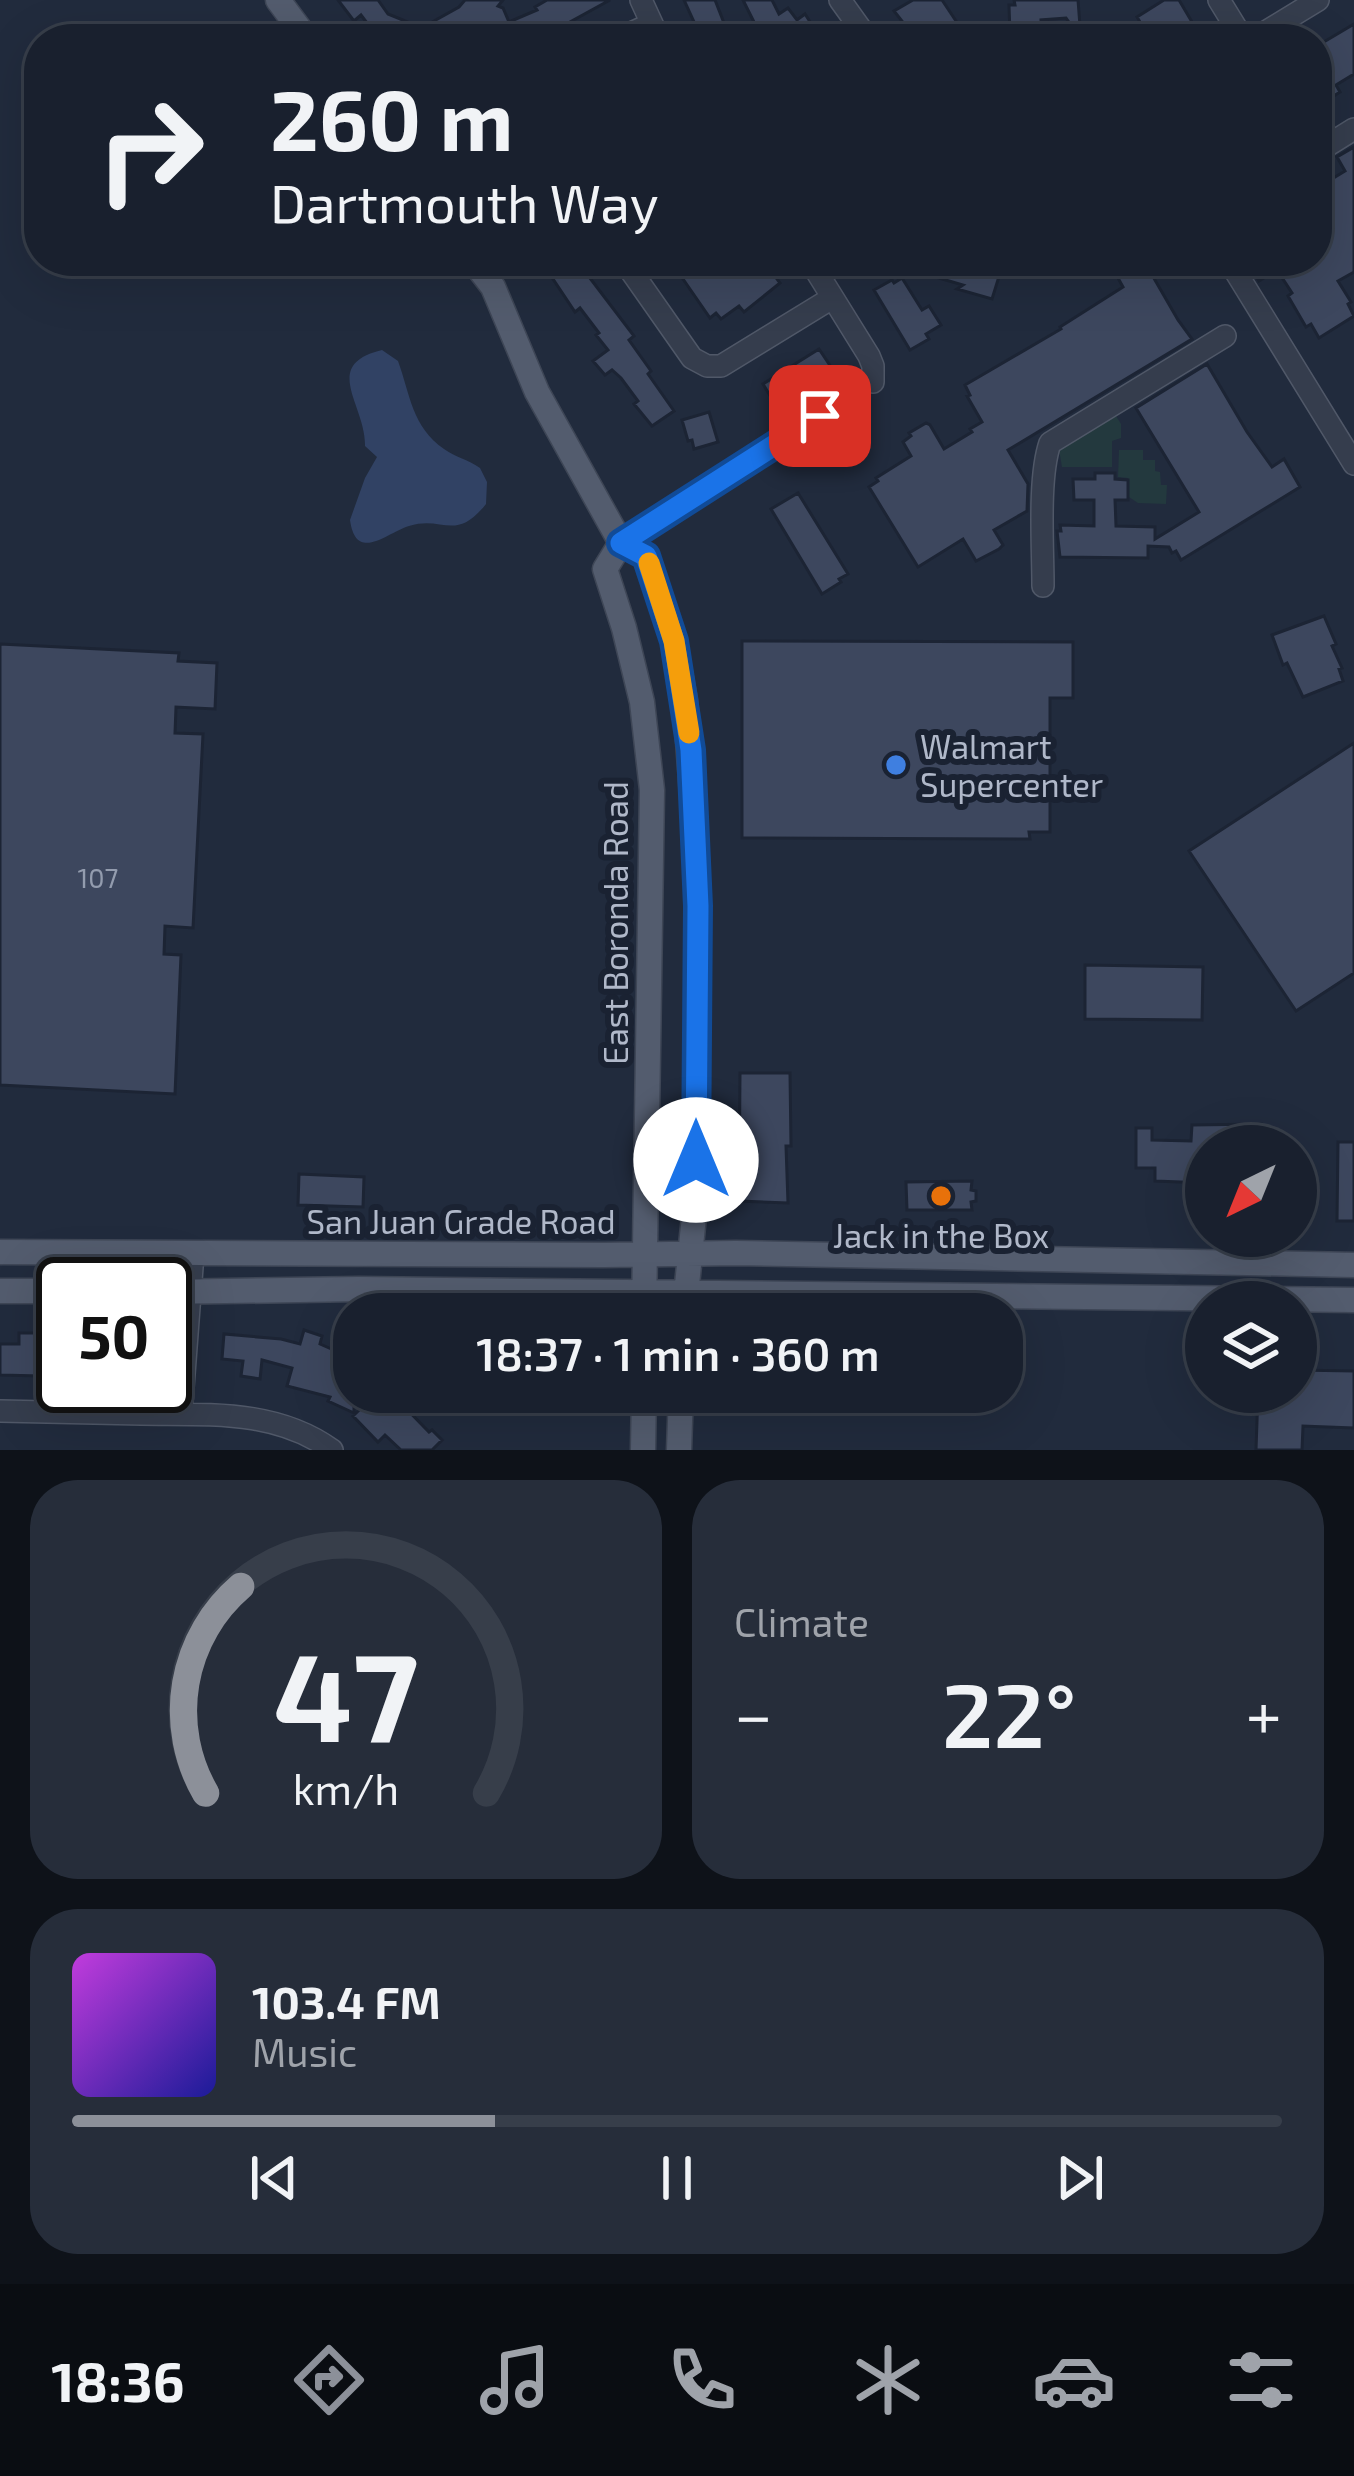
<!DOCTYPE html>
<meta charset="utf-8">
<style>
body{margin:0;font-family:"Exo 2",sans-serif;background:#262d3a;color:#f1f3f6;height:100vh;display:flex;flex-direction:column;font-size:45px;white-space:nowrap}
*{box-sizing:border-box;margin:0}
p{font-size:39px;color:#9fa3aa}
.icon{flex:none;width:66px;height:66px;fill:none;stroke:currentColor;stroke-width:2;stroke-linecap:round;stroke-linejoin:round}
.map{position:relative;height:1450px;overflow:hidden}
.sheet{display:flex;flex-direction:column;gap:30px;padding:30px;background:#0e1219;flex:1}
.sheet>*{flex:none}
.top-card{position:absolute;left:24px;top:24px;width:1308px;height:252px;border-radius:48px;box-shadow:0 12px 48px #0002,0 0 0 3px #373e4a;background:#19202e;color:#f1f3f6;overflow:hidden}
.needle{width:78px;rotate:223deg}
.tools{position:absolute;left:1185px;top:1125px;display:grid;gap:24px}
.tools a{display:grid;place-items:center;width:132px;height:132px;border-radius:50%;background:#19202e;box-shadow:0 12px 48px #0002,0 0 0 3px #373e4a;font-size:60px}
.speed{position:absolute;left:36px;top:1257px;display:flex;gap:24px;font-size:60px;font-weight:700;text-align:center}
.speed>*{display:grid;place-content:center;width:156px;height:156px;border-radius:50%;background:#19202e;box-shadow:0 12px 48px #0002,0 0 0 3px #373e4a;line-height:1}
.speed .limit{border:6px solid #111;border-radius:18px;background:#fff;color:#111}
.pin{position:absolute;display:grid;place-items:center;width:102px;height:102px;color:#fff;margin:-51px;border-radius:24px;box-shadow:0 6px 18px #0006}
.me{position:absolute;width:132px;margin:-66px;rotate:0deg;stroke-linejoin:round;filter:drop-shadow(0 0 9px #0008)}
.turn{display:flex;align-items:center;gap:42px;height:252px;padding:0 48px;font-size:54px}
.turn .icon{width:156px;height:156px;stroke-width:2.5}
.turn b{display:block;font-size:84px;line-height:102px}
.big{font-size:90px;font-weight:600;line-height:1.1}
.sheet .card{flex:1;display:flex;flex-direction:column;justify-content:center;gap:18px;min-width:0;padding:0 42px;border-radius:48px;background:#262d3a}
.sheet .dial{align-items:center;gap:0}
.dial svg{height:312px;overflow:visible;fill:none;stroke:#373e4a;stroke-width:7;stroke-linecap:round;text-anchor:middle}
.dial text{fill:#f1f3f6;stroke:none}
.song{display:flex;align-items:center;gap:36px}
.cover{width:144px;height:144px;border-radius:18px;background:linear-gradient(135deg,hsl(290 70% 55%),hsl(240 70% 35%))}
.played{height:12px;border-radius:6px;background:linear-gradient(90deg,#8c9099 35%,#373e4a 35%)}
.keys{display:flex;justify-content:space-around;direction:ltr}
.heat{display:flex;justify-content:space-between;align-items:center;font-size:66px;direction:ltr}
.sheet .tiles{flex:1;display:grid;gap:30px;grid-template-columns:1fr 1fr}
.card:last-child{grid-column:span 2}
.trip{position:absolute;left:333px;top:1293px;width:690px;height:120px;border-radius:48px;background:#19202e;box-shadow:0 12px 48px #0002,0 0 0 3px #373e4a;font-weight:600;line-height:120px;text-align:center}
.tabs{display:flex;height:192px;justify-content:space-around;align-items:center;background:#0a0d12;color:#9fa3aa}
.tabs .icon{width:84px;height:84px}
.tabs .selected{color:#8c9099}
.tabs b{font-size:54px;color:#f1f3f6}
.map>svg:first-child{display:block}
.green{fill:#23393e}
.water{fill:#314264}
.building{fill:#3d475e;stroke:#1c2434;stroke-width:3}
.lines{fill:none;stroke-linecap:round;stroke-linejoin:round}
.minor-casing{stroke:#505868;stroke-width:24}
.major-casing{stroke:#3e4656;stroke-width:27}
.minor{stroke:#353d4d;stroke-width:21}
.major{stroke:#535c6e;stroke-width:24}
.route-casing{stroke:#114b97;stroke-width:30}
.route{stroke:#1a73e8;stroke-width:21}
.slow{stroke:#f59e0b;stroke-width:21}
.shop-dot{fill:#3f7fe0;stroke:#1a2232;stroke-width:4.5}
.food-dot{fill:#e8710a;stroke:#1a2232;stroke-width:4.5}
.labels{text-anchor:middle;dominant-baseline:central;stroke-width:12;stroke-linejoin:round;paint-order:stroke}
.number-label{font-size:27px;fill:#939cae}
.poi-label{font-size:33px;fill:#b0b8c9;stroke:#1a2232;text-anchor:start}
.street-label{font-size:33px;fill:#b0b8c9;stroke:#1a2232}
</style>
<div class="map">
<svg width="1354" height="1450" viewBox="0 0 1354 1450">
<rect width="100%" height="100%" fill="#212b3d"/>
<path class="green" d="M 1109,415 L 1111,418 L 1116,416 L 1121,424 L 1121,438 L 1112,441 L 1112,467 L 1062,467 L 1059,450 Z
M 1119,450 L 1143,450 L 1143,460 L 1155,460 L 1155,471 L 1160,472 L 1161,485 L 1167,485 L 1166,504 L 1138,503 L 1129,497 L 1128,478 L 1118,477 Z"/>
<path class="water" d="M 382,350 L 398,361 C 410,394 412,427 444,449 C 455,457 469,460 480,468 L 487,482 L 486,504 C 455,543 443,515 409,526 C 388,532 356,564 350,520 L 365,478 L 377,457 L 365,446 C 366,405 320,365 382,350 Z"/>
<path class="building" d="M 338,0 L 378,0 L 388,14 L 420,27 L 416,39 L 387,39 L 376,35 L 361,15 L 354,21 Z
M 465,0 L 503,0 L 498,6 L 503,8 L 509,22 L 537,10 L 535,7 L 547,0 L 610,0 L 539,39 L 492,39 L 486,24 L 457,39 L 432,39 L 425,26 L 459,7 Z
M 684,0 L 715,0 L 724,23 L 700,35 Z
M 743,0 L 772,0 L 779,14 L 788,8 L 797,20 L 805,14 L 821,39 L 740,39 L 757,28 Z
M 913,0 L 942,0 L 964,33 L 954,39 L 916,39 L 894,11 Z
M 1014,0 L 1078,0 L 1081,39 L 1066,18 L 1041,20 L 1042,39 L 1022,39 L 1022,34 L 1010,34 L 1009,5 L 1015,5 Z
M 1164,0 L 1179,0 L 1192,22 L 1181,28 L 1187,39 L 1131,39 L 1145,30 L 1137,17 Z
M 1354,24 L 1354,74 L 1336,85 L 1340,92 L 1326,101 L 1317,87 L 1317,46 Z
M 1354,147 L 1354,272 L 1338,281 L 1351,302 L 1348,304 L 1354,316 L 1319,338 L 1311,324 L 1306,327 L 1288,296 L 1292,293 L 1277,270 L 1259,281 L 1247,261 L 1317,261 L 1317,188 L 1345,171 L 1337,157 Z
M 541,261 L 577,261 L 634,336 L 629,340 L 651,371 L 648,374 L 674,411 L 652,426 L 634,404 L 638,401 L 621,378 L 612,370 L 605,375 L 593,361 L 608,350 L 596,335 L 599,333 L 580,308 L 575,312 Z
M 682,261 L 764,261 L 780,283 L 744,312 L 739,306 L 721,319 L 716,313 L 710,318 L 674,266 Z
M 936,261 L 989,261 L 988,263 L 1002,267 L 992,299 L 957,289 L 963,285 L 932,276 Z
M 1144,261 L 1178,320 L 1192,339 L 1008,450 L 1028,484 L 1027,511 L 994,530 L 1003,545 L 999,549 L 976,561 L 963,539 L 918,567 L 869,487 L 878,481 L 876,478 L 911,456 L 903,442 L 911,436 L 909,433 L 926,423 L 930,425 L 944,449 L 972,432 L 970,429 L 982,422 L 967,396 L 970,395 L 965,385 L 1061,329 L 1060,327 L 1123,287 L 1118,278 L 1122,275 L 1121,272 Z
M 902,278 L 922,310 L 929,306 L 941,325 L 926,334 L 929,339 L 910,350 L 874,290 L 892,280 L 894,283 Z
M 819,349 L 831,367 L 827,370 L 832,378 L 778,409 L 763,384 Z
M 1207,364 L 1247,432 L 1272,467 L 1284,459 L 1300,487 L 1181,560 L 1176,551 L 1172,553 L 1169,547 L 1148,546 L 1148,558 L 1060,557 L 1057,531 L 1061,531 L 1060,525 L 1094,526 L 1094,500 L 1074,500 L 1073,479 L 1095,479 L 1095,473 L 1115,473 L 1115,479 L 1128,480 L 1128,500 L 1115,500 L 1116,526 L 1155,527 L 1155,539 L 1199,512 L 1136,408 Z
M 709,412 L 718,442 L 694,449 L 692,440 L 688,441 L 682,420 Z
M 798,493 L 848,574 L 839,579 L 841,582 L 822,594 L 771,509 Z
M 1324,616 L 1336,644 L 1332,646 L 1342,668 L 1339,669 L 1343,681 L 1303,697 L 1287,663 L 1283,665 L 1272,635 Z
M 742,641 L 1073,642 L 1073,698 L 1050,698 L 1050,832 L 1029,832 L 1030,839 L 742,838 Z
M 0,644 L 179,653 L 178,661 L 217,663 L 215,709 L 176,707 L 175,733 L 203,734 L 193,928 L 165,926 L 164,954 L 181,955 L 175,1094 L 0,1085 Z
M 1354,743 L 1354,973 L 1296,1011 L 1189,851 Z
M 1085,965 L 1203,967 L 1202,1020 L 1085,1019 Z
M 740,1073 L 790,1073 L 791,1146 L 786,1146 L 788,1203 L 739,1201 Z
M 1261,1124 L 1261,1146 L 1206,1146 L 1206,1183 L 1155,1181 L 1155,1168 L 1136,1168 L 1136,1128 L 1152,1128 L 1152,1140 L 1191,1141 L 1192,1125 Z
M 1338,1142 L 1354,1142 L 1354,1221 L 1337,1221 Z
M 299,1174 L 364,1177 L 363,1207 L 298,1205 Z
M 972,1181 L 971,1190 L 976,1191 L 976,1201 L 971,1202 L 972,1210 L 907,1210 L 906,1182 Z
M 304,1330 L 322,1336 L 320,1344 L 354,1359 L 354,1413 L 328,1401 L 330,1397 L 287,1386 L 292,1368 L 262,1360 L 260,1379 L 241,1376 L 243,1361 L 222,1359 L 224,1334 L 281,1339 L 300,1344 Z
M 19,1333 L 58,1333 L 58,1359 L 41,1359 L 41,1376 L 0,1375 L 0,1344 L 19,1344 Z
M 1296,1370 L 1354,1371 L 1354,1428 L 1303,1426 L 1302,1450 L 1256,1450 L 1258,1392 L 1296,1392 Z
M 378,1392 L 390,1392 L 429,1432 L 432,1430 L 442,1440 L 432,1450 L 401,1450 L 385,1435 L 378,1442 L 353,1416 Z"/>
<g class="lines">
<g class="minor-casing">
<path id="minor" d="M 641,0 L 659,39
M 840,0 L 868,39
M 1219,0 L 1243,39
M 618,39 L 651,24
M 1254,39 L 1318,0
M 1317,152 L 1354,129
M 624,261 L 692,358 L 707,366 L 721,366 L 832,298
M 810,261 L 869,356 L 873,366 L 873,382
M 1229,261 L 1354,464
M 621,543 L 842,402
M 1043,586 C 1043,547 1038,478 1050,443 L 1225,336
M 0,1411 C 47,1412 94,1413 141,1414 C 208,1415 275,1409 332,1450
M 181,1414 L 193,1254"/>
</g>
<g class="major-casing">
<path id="major" d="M 278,0 L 307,39
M 473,261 L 493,287 L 537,392 L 621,543 L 646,556 L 674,641 L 685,700 L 697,862 L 696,1197 L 684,1314
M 621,543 L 605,569 L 624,628 L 642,702 L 652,790 L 644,1314
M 0,1252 L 604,1255 L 736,1253 L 1354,1265
M 0,1291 L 63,1291
M 165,1292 L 359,1289 L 1354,1300
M 643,1450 L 644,1392
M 679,1450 L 681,1392"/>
</g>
<use href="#minor" class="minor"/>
<use href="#major" class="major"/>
</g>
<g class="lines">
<g class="route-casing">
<path id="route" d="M 696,1160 L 698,906 L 691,750 L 674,641 L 646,556 L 621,543 L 820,416"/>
</g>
<use href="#route" class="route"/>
<path class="slow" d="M 649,563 L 674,641 L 689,733"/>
</g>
<circle class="shop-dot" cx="896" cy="765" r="12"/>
<circle class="food-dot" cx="941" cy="1196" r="12"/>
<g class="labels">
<g class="number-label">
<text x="98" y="877">107</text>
</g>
<g class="poi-label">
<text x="920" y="746">Walmart<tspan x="920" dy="38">Supercenter</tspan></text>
<text x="941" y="1235" text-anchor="middle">Jack in the Box</text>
</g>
<g class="street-label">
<text transform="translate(615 923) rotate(-90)">East Boronda Road</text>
<text x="461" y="1221">San Juan Grade Road</text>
</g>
</g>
</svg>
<div class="tools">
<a><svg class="needle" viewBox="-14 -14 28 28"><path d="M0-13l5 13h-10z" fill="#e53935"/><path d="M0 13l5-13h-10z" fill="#9fa3aa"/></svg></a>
<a><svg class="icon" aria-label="layers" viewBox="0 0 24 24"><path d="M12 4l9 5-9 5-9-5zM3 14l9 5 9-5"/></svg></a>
</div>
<div class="speed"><div class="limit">50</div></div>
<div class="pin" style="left:820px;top:416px;background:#d93025"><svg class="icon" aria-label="arrive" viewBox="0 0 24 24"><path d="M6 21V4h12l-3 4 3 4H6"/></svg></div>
<svg class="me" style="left:696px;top:1160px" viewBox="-20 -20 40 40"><circle r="19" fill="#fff"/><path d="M0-13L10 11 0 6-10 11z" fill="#1a73e8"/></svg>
<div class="trip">18:37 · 1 min · 360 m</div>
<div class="top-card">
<div class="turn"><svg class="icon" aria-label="right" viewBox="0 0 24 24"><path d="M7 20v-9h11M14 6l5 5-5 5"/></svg><div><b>260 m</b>Dartmouth Way</div></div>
</div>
</div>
<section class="sheet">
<div class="tiles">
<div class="card dial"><svg viewBox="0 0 100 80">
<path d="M14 69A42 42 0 1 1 86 69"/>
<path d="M14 69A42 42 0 0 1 23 16" stroke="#8c9099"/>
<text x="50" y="56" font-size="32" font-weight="700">47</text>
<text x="50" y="72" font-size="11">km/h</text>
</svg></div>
<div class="card"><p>Climate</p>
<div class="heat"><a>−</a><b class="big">22°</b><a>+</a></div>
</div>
<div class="card">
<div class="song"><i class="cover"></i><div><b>103.4 FM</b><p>Music</p></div></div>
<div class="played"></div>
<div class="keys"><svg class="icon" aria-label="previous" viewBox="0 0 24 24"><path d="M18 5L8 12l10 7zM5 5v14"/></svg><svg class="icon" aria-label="pause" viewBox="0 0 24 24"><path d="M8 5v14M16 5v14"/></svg><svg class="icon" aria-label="next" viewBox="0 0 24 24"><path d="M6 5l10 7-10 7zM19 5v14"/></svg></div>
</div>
</div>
</section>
<nav class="tabs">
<b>18:36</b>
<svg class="icon selected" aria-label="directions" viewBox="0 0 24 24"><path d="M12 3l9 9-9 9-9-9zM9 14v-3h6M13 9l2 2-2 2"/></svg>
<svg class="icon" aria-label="music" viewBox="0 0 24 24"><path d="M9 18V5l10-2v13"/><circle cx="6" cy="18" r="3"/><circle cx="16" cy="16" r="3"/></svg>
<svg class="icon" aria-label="phone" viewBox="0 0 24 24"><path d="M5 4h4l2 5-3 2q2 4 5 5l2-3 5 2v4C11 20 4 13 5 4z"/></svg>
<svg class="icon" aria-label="climate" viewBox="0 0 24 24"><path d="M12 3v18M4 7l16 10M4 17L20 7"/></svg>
<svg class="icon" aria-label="car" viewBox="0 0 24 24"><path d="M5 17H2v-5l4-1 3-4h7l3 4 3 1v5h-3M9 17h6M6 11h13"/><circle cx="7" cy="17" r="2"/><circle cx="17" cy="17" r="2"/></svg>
<svg class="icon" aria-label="filters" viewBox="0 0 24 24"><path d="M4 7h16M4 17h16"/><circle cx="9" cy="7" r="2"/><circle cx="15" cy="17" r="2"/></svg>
</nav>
